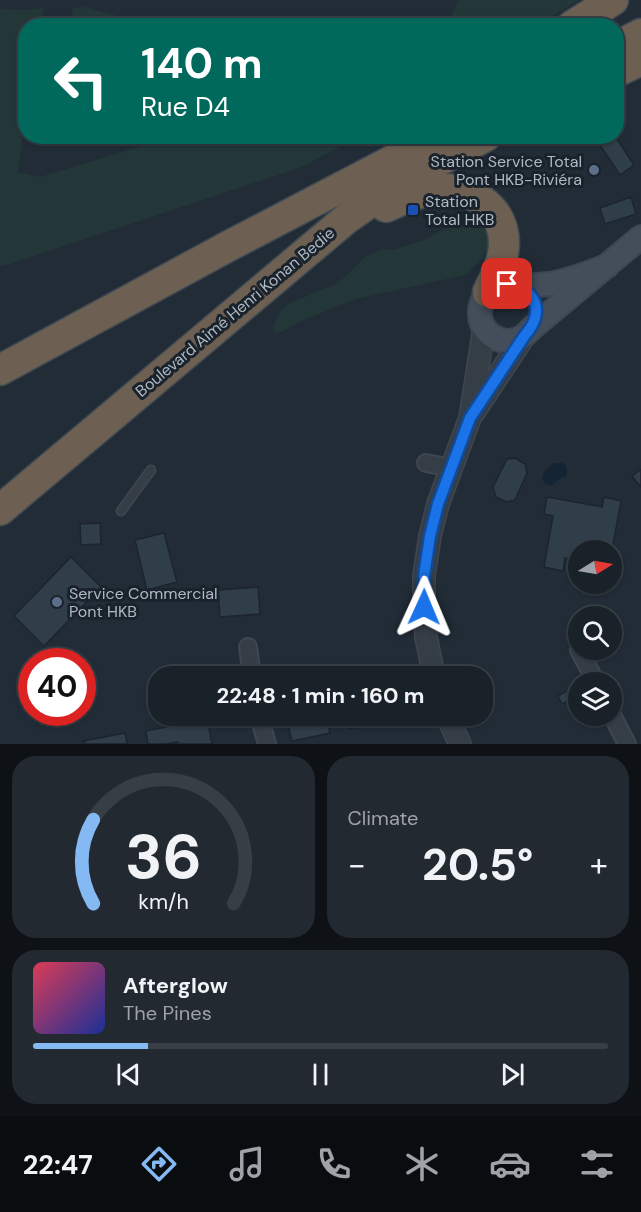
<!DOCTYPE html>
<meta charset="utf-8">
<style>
body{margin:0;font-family:"DM Sans",sans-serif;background:#222931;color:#f1f3f6;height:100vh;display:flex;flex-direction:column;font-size:22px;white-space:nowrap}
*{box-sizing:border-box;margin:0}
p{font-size:20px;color:#9fa3a8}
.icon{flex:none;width:33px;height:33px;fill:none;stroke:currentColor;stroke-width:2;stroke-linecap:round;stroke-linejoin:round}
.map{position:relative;height:744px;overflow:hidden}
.drawer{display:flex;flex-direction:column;gap:12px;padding:12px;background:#0e1217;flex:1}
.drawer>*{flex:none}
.banner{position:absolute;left:18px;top:18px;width:606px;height:126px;border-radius:24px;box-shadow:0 2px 4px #0004,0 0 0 2px #373e46;background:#00695c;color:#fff;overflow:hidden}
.needle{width:39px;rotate:79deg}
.tools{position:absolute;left:568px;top:540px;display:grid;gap:12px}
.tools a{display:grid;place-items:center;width:54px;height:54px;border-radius:50%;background:#192129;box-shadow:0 2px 4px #0004,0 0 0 2px #373e46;font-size:30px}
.speed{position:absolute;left:18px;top:648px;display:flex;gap:12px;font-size:30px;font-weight:700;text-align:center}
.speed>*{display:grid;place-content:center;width:78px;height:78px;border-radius:50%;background:#192129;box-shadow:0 2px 4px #0004,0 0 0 2px #373e46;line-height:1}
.speed .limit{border:9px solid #d22;background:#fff;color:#111}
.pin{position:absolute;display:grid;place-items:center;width:51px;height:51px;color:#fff;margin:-26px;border-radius:12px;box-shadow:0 3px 9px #0006}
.me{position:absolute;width:66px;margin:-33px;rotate:1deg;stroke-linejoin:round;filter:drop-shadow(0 0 4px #0008)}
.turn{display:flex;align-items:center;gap:21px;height:126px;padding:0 24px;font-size:27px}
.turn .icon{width:78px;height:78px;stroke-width:2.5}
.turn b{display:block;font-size:42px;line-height:51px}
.big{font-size:45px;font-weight:700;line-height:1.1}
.drawer .tile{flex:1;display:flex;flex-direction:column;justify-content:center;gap:9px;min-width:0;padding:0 21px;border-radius:24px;background:#222931}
.drawer .dial{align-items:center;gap:0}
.dial svg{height:156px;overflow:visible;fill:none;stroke:#373e46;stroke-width:7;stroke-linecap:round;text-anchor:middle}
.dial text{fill:#f1f3f6;stroke:none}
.song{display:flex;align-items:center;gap:18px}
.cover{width:72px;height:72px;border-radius:9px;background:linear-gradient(135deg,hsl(350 70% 55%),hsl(230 70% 35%))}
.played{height:6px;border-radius:3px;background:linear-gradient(90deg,#85b9f3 20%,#373e46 20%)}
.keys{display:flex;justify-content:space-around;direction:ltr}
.heat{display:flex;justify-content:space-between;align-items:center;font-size:33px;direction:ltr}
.drawer .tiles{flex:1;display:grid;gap:12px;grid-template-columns:1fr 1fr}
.tile:last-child{grid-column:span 2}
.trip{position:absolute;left:148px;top:666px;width:345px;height:60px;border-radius:24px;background:#192129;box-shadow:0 2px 4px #0004,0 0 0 2px #373e46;font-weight:700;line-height:60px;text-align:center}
.dock{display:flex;height:96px;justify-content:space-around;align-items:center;background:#0a0d10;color:#9fa3a8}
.dock .icon{width:42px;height:42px}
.dock .active{color:#85b9f3}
.dock b{font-size:27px;color:#f1f3f6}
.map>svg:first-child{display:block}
.green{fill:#233738}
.water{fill:#152433}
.building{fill:#303e4a;stroke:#1c252e;stroke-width:1.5}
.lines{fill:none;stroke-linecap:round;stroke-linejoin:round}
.service-casing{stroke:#3e4751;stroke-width:11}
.minor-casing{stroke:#3e4751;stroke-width:20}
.tertiary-casing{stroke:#3e4751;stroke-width:24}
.secondary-casing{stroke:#3e4751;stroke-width:26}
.motorway-casing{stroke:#3f4952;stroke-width:33}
.service{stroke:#353e47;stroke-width:8}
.minor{stroke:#353e47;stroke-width:16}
.tertiary{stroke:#353e47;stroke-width:21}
.secondary{stroke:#434e5a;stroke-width:22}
.motorway{stroke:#6d6052;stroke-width:30}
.route-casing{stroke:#114b97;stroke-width:15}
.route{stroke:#1a73e8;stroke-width:10}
.service-dot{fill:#5c6f8a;stroke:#1a232c;stroke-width:2}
.transit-dot{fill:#1a4fb4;stroke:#1a232c;stroke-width:2}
.labels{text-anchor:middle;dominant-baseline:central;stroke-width:6;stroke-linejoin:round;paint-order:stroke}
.poi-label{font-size:16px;fill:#afb9c4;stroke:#1a232c;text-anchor:start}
.street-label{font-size:16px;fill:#afb9c4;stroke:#1a232c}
</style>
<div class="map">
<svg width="641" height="744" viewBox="0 0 641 744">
<rect width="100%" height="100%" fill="#212c37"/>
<path class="green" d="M 458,0 L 579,0 L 538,25 L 449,25 Z
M 84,7 L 121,17 L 167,25 L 71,25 L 73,8 Z
M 44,8 L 38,25 L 26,26 L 25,72 L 21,150 L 18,172 L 40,177 L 172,137 L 358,137 L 302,167 L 10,264 L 0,266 L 0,9 L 24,10 Z
M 470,215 L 481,215 L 491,238 C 485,257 480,262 465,275 L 356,299 L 299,322 L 282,332 L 275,333 L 273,328 L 279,314 L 288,304 L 338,283 L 365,257 L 382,249 L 393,250 L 424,240 Z"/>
<path class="water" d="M 554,463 L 563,463 L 566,466 L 567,474 L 565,477 C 558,478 557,483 551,486 C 535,481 545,469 554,463 Z"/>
<path class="building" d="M 594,136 L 615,136 L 634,165 L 620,175 Z
M 631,197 L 636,214 L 605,224 L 600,208 Z
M 515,458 L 525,464 L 527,473 L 515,500 L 506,502 L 496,497 L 493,487 L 507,459 Z
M 641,469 L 641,487 L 632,476 Z
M 547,497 L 602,507 L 604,497 L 621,501 L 612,550 L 579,550 L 579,561 L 565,558 L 563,571 L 544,567 L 553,516 L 544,514 Z
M 100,523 L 101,544 L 81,545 L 80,524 Z
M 164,533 L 177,582 L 147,590 L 135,540 Z
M 612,556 L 624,558 L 621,576 L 612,574 Z
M 71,557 L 101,587 L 44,646 L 14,616 Z
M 258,587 L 260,614 L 220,617 L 218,590 Z
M 383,666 L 385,676 L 364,676 L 362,670 Z
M 574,687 L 578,695 L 562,704 L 558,696 Z
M 286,716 L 326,716 L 330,733 L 292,741 Z
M 347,716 L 391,716 L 392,721 L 349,729 Z
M 207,719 L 212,744 L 178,744 L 178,742 L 166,744 L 148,744 L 146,731 Z
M 125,733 L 127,744 L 85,744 L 84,741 Z"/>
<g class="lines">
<g class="service-casing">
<path id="service" d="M 121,511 L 151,470"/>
</g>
<g class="minor-casing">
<path id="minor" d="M 426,463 L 452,468
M 248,647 L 252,676
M 579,650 L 596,682
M 612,715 L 627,744
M 259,716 L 267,744"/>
</g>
<g class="tertiary-casing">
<path id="tertiary" d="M 474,412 L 525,335
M 434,676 L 426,637 L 424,607 L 424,576 L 430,536 L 438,504 L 470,418 L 484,328
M 447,716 L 460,744"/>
</g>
<g class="secondary-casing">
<path id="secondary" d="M 607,266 C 588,273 569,281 549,284 C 539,285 527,286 516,285 C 510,285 505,284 498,286 C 486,290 479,303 480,316 C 482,333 500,346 518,339 C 524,337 528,332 532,328 L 641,237"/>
</g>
<g class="motorway-casing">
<path id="motorway" d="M 572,26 L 613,0
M 616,47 L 641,34
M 616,72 L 641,60
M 386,207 C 402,200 421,190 439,189 C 482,188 514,218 501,262 C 498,273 492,282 488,292
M 0,370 L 225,248 L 439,136
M 0,510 L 346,219 L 399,182 L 486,136"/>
</g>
<use href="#service" class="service"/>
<use href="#minor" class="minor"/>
<use href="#tertiary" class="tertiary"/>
<use href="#secondary" class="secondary"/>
<use href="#motorway" class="motorway"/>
</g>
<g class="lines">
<g class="route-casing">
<path id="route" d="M 424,607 L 424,576 L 430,536 L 438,504 L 470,418 L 525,335 C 545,313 537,288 507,284"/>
</g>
<use href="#route" class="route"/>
</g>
<g class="service-dot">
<circle cx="594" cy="170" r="6"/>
<circle cx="57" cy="602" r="6"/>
</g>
<rect class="transit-dot" x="407" y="204" width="12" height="12" rx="3"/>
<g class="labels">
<g class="poi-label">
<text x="582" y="161" text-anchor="end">Station Service Total<tspan x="582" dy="18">Pont HKB-Riviéra</tspan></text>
<text x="425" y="201">Station<tspan x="425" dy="18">Total HKB</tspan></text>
<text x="69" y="593">Service Commercial<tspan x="69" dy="18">Pont HKB</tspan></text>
</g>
<g class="street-label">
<text transform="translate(235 312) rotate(-40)">Boulevard Aimé Henri Konan Bedie</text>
</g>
</g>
</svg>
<div class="tools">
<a><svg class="needle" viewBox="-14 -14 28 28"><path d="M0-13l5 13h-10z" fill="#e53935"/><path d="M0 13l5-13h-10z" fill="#9fa3a8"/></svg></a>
<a><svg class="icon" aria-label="search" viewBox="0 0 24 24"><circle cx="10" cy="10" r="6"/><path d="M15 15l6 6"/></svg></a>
<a><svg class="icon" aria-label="layers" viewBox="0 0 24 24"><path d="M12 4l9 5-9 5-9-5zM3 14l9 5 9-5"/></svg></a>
</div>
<div class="speed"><div class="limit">40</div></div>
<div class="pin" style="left:507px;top:284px;background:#d93025"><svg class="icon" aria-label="arrive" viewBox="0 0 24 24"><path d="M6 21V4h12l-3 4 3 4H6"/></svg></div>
<svg class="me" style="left:424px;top:607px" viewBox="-20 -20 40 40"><path d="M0-17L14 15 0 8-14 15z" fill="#1a73e8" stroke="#fff" stroke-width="4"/></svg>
<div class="trip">22:48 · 1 min · 160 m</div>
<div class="banner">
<div class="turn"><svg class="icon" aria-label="left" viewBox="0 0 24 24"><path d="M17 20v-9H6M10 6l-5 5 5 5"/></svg><div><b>140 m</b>Rue D4</div></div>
</div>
</div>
<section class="drawer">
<div class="tiles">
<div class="tile dial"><svg viewBox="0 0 100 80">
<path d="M14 69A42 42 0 1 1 86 69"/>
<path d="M14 69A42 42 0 0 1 14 26" stroke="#85b9f3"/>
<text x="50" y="56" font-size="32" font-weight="700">36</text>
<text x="50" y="72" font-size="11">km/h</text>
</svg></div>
<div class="tile"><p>Climate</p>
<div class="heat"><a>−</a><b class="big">20.5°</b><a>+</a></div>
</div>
<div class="tile">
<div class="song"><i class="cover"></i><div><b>Afterglow</b><p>The Pines</p></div></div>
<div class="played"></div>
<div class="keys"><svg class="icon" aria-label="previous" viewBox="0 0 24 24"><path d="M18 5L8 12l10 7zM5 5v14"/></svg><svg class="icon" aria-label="pause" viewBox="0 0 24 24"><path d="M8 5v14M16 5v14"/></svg><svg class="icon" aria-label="next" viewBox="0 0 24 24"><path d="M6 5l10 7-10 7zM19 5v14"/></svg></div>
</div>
</div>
</section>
<nav class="dock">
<b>22:47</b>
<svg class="icon active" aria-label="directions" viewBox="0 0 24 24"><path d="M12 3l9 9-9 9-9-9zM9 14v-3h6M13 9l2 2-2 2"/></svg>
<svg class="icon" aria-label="music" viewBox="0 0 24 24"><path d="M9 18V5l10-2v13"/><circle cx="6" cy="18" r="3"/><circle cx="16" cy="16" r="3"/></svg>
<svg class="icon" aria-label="phone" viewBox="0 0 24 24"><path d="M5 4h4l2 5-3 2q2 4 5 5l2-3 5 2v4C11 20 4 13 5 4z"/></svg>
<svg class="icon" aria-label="climate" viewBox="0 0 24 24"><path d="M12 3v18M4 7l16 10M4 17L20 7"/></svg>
<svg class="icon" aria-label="car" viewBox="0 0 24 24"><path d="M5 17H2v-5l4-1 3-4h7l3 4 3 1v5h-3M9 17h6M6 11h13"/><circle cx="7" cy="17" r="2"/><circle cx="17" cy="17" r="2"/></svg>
<svg class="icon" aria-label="filters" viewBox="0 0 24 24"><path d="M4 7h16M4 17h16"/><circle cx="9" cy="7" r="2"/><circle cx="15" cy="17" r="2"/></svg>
</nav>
